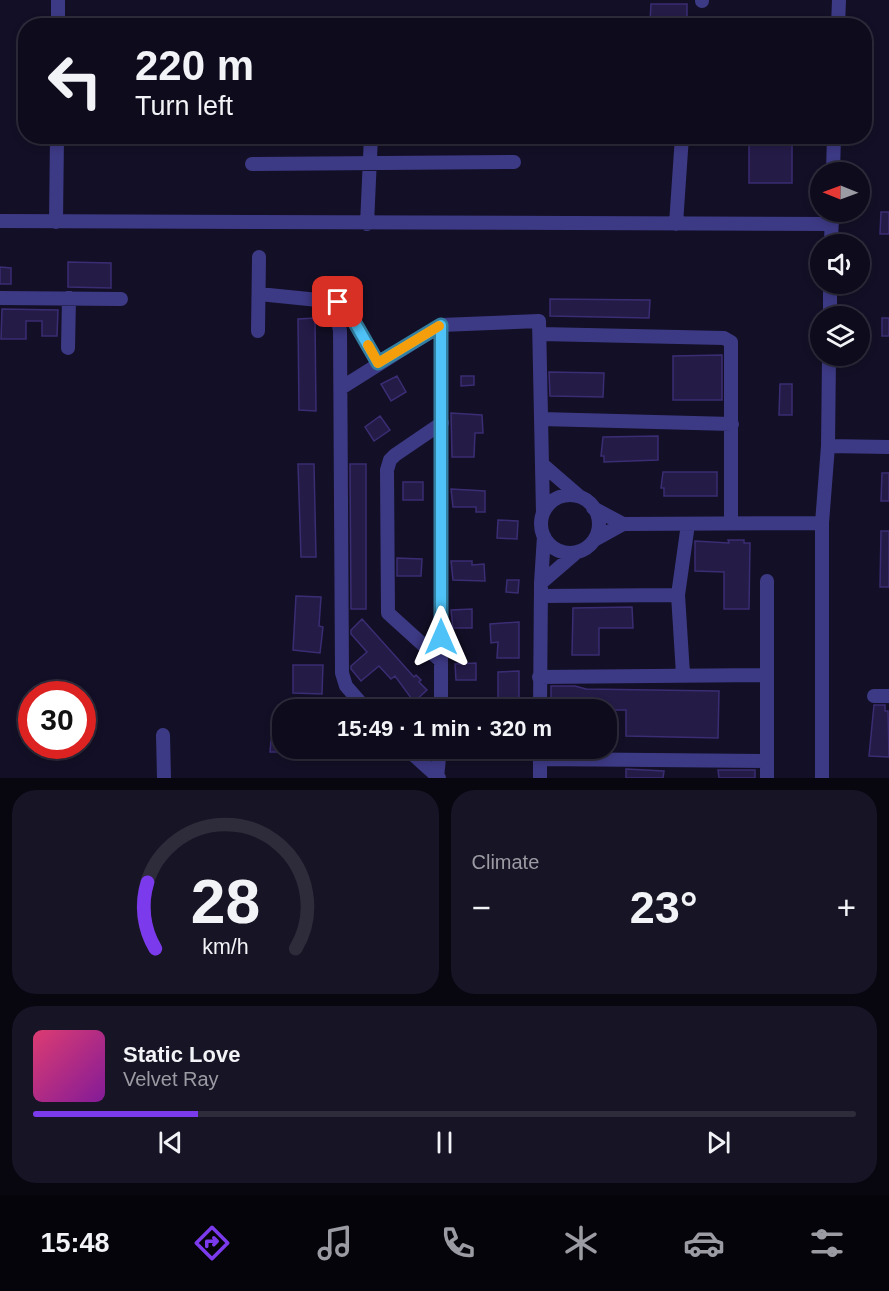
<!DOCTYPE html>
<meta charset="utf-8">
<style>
body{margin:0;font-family:Helvetica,sans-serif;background:#171425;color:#f1f3f6;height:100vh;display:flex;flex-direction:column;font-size:22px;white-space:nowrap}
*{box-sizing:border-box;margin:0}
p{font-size:20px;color:#9b9ba3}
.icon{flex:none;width:33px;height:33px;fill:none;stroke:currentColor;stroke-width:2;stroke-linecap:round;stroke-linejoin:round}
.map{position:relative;height:778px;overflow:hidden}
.side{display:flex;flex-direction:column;gap:12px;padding:12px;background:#08060f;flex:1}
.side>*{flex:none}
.banner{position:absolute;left:18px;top:18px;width:854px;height:126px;border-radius:24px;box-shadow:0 3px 9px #0003,0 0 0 2px #2e2b3b;background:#0e0b1c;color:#f1f3f6;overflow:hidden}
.needle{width:39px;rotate:271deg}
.controls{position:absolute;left:810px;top:162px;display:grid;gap:12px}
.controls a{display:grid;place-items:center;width:60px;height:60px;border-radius:50%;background:#0e0b1c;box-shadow:0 3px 9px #0003,0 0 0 2px #2e2b3b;font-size:30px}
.speed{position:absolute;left:18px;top:681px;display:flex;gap:12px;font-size:30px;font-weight:700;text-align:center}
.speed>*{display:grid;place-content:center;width:78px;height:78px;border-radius:50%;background:#0e0b1c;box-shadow:0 3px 9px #0003,0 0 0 2px #2e2b3b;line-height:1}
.speed .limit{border:9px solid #d22;background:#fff;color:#111}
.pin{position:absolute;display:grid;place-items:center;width:51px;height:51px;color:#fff;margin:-26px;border-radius:12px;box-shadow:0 3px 9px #0006}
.me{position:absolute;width:66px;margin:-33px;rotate:0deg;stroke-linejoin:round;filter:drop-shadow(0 0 4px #0008)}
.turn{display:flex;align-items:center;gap:21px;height:126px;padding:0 18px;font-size:27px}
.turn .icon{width:78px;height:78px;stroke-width:2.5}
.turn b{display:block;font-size:42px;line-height:51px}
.big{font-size:45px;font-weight:800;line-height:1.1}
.side .tile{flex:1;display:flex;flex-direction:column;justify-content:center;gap:9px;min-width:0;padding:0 21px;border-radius:24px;background:#171425}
.side .dial{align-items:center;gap:0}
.dial svg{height:156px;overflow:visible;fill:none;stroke:#2e2b3b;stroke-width:7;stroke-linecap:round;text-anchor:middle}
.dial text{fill:#f1f3f6;stroke:none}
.song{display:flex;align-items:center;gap:18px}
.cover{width:72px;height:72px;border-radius:9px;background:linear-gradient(135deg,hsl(340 70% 55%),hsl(290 70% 35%))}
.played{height:6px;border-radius:3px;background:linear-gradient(90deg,#7c3aed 20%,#2e2b3b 20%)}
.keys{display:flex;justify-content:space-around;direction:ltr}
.heat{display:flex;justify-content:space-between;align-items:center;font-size:33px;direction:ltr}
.side .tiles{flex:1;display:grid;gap:12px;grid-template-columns:1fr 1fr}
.tile:last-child{grid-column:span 2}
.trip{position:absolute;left:272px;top:699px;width:345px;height:60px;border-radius:24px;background:#0e0b1c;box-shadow:0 3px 9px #0003,0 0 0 2px #2e2b3b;font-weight:800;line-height:60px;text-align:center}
.menu{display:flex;height:96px;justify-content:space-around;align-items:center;background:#06040b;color:#9b9ba3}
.menu .icon{width:42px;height:42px}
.menu .on{color:#7c3aed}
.menu b{font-size:27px;color:#f1f3f6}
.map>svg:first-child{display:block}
.building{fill:#241b47;stroke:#3b2d73;stroke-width:1.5}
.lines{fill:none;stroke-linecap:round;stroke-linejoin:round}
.minor{stroke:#3d3a85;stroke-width:14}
.route-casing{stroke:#337fa1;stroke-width:15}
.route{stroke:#4fc3f7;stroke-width:10}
.slow{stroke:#f59e0b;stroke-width:10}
</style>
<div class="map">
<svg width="889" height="778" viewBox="0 0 889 778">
<rect width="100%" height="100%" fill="#130f26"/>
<path class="building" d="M 651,4 L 687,4 L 687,23 L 650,22 Z
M 792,142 L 792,183 L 749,183 L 749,143 Z
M 881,212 L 889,212 L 889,234 L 880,234 Z
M 68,262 L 111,263 L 111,288 L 68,287 Z
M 0,267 L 11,268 L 11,284 L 0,284 Z
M 550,299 L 650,300 L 649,318 L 550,316 Z
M 2,309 L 58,310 L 57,336 L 42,336 L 42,321 L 26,321 L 26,339 L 1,339 Z
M 315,318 L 316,411 L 299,410 L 298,319 Z
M 882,318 L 889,318 L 889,336 L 882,336 Z
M 722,355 L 722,400 L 673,400 L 673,356 Z
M 549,372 L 604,373 L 603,397 L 550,396 Z
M 397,376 L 406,392 L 391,401 L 381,384 Z
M 461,376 L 474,376 L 474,385 L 461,386 Z
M 780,384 L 792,384 L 792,415 L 779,415 Z
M 451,413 L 482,415 L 483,433 L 475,433 L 474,457 L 452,457 Z
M 380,416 L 390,430 L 374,441 L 365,427 Z
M 658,436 L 658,460 L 604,462 L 604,456 L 601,456 L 603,437 Z
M 298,464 L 314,464 L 316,557 L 301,557 Z
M 350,464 L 366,464 L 366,609 L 351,609 Z
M 663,472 L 717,472 L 717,496 L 664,496 L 664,488 L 661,488 Z
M 882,473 L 889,473 L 889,501 L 881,501 Z
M 403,482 L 423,482 L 423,500 L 403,500 Z
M 451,489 L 485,491 L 485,512 L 476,512 L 476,507 L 453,507 Z
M 498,520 L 518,521 L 517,539 L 497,538 Z
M 881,531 L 889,531 L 889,587 L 880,587 Z
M 728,540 L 744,540 L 744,543 L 750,543 L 749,609 L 724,609 L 724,572 L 695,571 L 695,541 L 729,543 Z
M 397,558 L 422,559 L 421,576 L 397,576 Z
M 451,561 L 472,561 L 472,565 L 484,564 L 485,581 L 453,580 Z
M 507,580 L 519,580 L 518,593 L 506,592 Z
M 296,596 L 321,597 L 319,626 L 323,627 L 320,653 L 293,650 Z
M 632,607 L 633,628 L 599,628 L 599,655 L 572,655 L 573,608 Z
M 472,609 L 472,628 L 453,628 L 451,610 Z
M 362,619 L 414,677 L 416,675 L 421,680 L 419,682 L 427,690 L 414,702 L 395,676 L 391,679 L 379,666 L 361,681 L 351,669 L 351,666 L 367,652 L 351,634 L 351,630 Z
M 519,622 L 519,658 L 497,658 L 498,642 L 491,643 L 490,624 Z
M 476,663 L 476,680 L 456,680 L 455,664 Z
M 293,665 L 323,665 L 322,694 L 293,693 Z
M 519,671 L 519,710 L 498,710 L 498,672 Z
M 551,686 L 575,686 L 586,689 L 719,691 L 718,738 L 626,736 L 626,710 L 557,710 L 555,698 L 551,698 Z
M 874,705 L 885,705 L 885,711 L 888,711 L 889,757 L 869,756 Z
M 271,741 L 282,742 L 282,752 L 270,752 Z
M 626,769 L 664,771 L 663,778 L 626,778 Z
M 718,770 L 755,770 L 755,778 L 719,778 Z"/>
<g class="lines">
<path class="minor" d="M 702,1 L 702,0
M 58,26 L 58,0
M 838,26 L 839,0
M 252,164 L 514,162
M 833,172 L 834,136
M 0,221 L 832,224
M 56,222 L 57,136
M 367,224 L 371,136
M 676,224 L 682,136
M 831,244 L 832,212
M 259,294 L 338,302 L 351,316 L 378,363
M 0,298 L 121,299
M 334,301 L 340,331 L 342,673 L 346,686 L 367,710
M 830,316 L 830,284
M 258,331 L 259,257
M 541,334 L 724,338 L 731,342 L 731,523
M 68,348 L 69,298
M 341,388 L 441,325 L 539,321 L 543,513
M 541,419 L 732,424
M 828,446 L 889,447
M 542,464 L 579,496
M541 524a29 29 0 1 1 58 0a29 29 0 1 1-58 0Z
M 593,508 L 623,524
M 594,540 L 623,524 L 822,523
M 541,583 L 577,552
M 541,596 L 678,595
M 441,661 L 388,613 L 387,470 L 390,460 L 395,455 L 442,423
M 683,674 L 678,595 L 688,524
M 539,677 L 766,675
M 874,696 L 889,696
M 441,710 L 441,325
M 540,710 L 541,583 L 544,536
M 163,735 L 164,778
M 406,748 L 439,778
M 540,759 L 766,761
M 437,778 L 440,748
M 540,778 L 540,748
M 767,778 L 767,581
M 822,778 L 822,523 L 828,446 L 829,356"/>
</g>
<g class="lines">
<g class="route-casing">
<path id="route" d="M 338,302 L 351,316 L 378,363 L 441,325 L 441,637"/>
</g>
<use href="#route" class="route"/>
<path class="slow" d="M 368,345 L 378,363 L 439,326"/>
</g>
</svg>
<div class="controls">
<a><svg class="needle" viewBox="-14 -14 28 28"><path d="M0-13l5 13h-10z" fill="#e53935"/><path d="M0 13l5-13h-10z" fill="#9b9ba3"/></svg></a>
<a><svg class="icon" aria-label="sound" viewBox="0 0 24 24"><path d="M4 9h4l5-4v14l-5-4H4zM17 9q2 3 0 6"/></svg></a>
<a><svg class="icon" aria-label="layers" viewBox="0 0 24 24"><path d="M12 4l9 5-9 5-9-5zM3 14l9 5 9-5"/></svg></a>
</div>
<div class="speed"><div class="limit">30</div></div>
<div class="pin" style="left:338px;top:302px;background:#d93025"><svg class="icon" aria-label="arrive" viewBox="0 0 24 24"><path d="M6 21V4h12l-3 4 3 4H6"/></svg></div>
<svg class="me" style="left:441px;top:637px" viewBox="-20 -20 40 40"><path d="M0-17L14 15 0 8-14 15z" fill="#4fc3f7" stroke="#fff" stroke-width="4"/></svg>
<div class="trip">15:49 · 1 min · 320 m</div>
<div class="banner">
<div class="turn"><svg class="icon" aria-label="left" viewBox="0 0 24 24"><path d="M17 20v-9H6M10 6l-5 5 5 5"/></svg><div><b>220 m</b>Turn left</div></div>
</div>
</div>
<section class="side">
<div class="tiles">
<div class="tile dial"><svg viewBox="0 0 100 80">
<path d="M14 69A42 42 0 1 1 86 69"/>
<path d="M14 69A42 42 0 0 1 10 35" stroke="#7c3aed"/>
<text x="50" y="56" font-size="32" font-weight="700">28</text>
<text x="50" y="72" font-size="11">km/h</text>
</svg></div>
<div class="tile"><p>Climate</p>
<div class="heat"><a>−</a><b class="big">23°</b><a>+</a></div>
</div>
<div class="tile">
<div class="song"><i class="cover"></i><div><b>Static Love</b><p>Velvet Ray</p></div></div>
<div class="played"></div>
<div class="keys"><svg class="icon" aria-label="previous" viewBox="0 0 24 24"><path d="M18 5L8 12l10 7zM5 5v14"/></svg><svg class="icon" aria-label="pause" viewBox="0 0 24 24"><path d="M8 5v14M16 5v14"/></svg><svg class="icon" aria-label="next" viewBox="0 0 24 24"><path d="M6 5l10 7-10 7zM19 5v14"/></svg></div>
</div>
</div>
</section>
<nav class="menu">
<b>15:48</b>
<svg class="icon on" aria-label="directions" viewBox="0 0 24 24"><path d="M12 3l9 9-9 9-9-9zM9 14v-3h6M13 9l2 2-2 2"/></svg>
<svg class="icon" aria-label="music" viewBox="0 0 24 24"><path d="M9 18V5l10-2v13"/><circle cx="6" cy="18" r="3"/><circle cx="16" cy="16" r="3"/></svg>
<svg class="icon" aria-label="phone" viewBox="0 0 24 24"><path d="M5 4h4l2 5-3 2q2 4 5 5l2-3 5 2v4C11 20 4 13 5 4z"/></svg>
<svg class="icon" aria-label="climate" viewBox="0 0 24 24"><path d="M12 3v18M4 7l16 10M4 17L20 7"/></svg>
<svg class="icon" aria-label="car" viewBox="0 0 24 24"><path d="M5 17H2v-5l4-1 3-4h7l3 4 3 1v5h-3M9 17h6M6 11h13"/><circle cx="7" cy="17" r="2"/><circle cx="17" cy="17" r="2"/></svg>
<svg class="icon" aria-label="filters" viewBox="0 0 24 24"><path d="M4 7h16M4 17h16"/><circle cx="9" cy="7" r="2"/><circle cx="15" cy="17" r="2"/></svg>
</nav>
